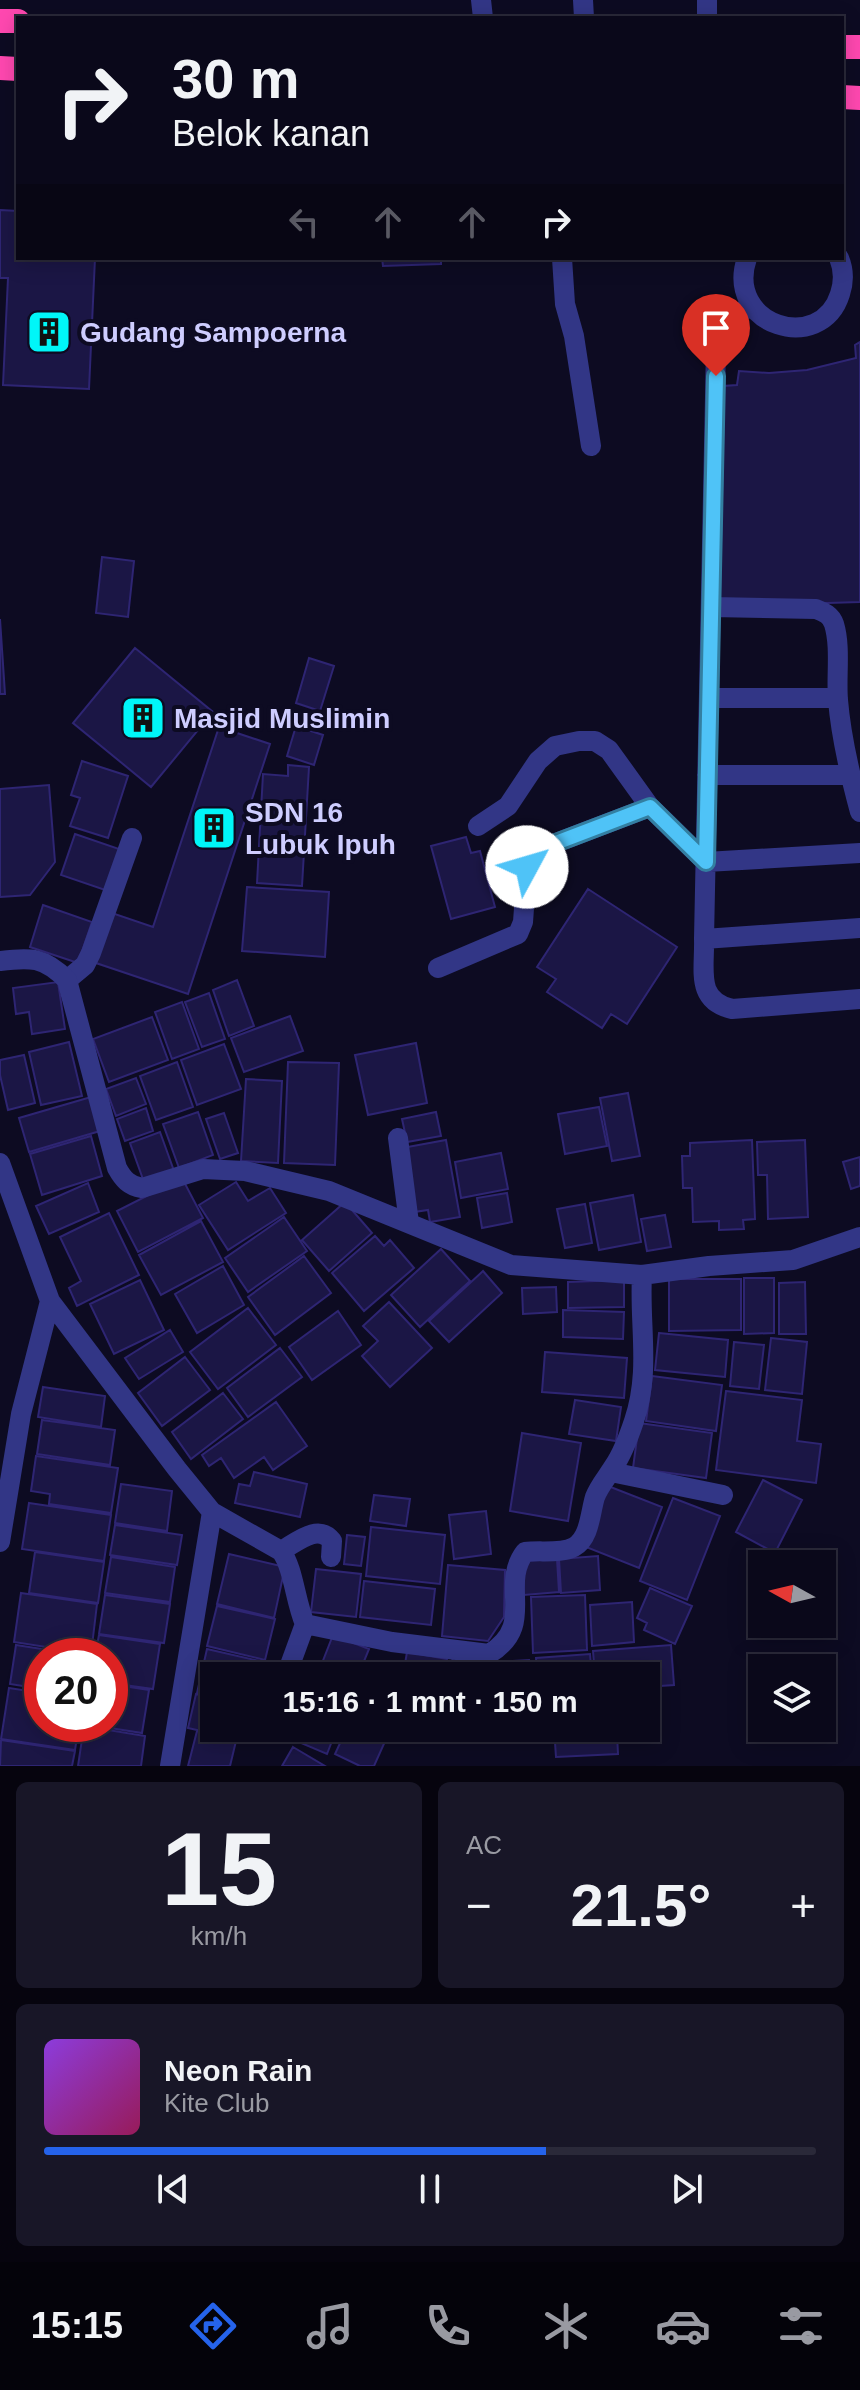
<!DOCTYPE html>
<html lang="id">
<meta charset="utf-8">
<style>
body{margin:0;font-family:Helvetica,sans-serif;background:#181627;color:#f1f3f6;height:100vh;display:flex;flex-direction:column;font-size:30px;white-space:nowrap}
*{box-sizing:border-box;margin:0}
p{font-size:26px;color:#999aa2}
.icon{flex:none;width:44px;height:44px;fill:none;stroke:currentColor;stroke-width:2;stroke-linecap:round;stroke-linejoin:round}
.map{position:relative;height:1766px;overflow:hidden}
.details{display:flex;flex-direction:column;gap:16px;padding:16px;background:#06040e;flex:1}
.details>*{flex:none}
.top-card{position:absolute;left:16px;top:16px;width:828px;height:244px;border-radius:0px;box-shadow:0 4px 20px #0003,0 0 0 2px #2a2939;background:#0a081a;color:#f1f3f6;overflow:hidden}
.needle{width:52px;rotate:278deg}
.buttons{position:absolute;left:748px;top:1550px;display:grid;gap:16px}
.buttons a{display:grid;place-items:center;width:88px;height:88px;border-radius:0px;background:#0a081a;box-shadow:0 4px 20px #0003,0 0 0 2px #2a2939;font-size:40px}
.speed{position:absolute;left:24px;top:1638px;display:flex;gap:16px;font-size:40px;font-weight:700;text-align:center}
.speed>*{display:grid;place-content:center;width:104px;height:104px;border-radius:50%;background:#0a081a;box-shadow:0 4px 20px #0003,0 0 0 2px #2a2939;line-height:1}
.speed .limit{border:12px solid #d22;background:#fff;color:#111}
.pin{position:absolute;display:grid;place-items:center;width:68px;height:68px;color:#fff;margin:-82px -34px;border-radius:50% 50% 50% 0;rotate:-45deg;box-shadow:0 0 8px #0007}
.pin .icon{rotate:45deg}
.me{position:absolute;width:88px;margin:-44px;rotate:51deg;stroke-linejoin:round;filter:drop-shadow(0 0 6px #0008)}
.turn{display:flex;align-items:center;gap:28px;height:168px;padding:0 24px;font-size:36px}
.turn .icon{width:104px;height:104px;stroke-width:2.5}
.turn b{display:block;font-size:56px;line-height:68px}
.lanes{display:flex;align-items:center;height:76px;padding:0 24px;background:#0003;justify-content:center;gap:40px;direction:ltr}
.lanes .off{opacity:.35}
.big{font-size:60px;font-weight:700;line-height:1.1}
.details .card{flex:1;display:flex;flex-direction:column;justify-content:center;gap:12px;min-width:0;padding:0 28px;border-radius:12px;background:#181627}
.details .dial{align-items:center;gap:0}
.dial b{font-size:104px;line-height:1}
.song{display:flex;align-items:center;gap:24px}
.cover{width:96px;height:96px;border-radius:12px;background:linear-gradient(135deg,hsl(270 70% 55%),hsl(330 70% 35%))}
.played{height:8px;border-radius:4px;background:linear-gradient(90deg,#2563eb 65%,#2a2939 65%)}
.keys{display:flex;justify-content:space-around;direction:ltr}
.heat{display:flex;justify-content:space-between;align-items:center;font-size:44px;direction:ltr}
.details .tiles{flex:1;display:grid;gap:16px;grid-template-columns:1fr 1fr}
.card:last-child{grid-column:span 2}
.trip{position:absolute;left:200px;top:1662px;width:460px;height:80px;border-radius:0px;background:#0a081a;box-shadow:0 4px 20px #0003,0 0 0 2px #2a2939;font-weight:700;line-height:80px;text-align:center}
.menu{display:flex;height:128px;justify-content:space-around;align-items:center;background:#04030a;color:#999aa2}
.menu .icon{width:56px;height:56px}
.menu .active{color:#2563eb}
.menu b{font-size:36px;color:#f1f3f6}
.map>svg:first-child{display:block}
.building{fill:#1b1645;stroke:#2e2573;stroke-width:2}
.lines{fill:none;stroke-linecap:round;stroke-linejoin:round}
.lane{stroke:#323686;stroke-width:20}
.street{stroke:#323686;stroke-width:20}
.highway{stroke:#ff48b0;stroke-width:24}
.route-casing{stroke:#337fa1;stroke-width:20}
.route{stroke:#4fc3f7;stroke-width:14}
.labels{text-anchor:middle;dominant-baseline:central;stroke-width:8;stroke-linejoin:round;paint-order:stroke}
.poi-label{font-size:28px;font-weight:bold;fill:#cecdff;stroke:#0d0b22;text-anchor:start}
</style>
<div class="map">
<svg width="860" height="1766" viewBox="0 0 860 1766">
<rect width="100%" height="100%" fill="#0d0b22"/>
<path class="building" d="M 0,210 L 18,211 L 18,258 L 95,258 L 89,389 L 3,385 L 8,278 L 0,278 Z
M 382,258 L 441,258 L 441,264 L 383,266 Z
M 860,342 L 860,602 L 795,604 L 718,600 L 723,386 L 737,385 L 739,371 L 769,373 L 807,370 L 856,358 L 855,345 Z
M 102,557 L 134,561 L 128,617 L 96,613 Z
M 0,619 L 5,694 L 0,694 Z
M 135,648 L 213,712 L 151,787 L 73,723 Z
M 309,658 L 334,666 L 320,711 L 296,703 Z
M 296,726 L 323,735 L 314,765 L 287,756 Z
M 219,727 L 270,744 L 188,994 L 93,962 L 109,912 L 153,927 Z
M 82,761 L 128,776 L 108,838 L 70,826 L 80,798 L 71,795 Z
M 288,765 L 309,767 L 302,886 L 257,883 L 263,774 L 288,776 Z
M 49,785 L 55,862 L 30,895 L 0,897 L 0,789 Z
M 75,834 L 125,851 L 111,892 L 61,875 Z
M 466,837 L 471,853 L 480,851 L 495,907 L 451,919 L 431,846 Z
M 247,887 L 329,892 L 325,957 L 242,951 Z
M 588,889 L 677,947 L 627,1024 L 611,1014 L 602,1028 L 547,992 L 556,979 L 537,967 Z
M 43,905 L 92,922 L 78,963 L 30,947 Z
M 237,980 L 254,1026 L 229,1036 L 213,990 Z
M 58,982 L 65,1029 L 32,1034 L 29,1012 L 16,1014 L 13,988 Z
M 209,993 L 225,1039 L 202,1047 L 185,1002 Z
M 182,1002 L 199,1049 L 172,1059 L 155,1012 Z
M 290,1016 L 303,1051 L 244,1072 L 231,1038 Z
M 152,1017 L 168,1060 L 109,1082 L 93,1039 Z
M 69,1042 L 82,1096 L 41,1105 L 29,1052 Z
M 416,1043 L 427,1103 L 368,1115 L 355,1055 Z
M 224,1044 L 241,1089 L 197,1105 L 181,1060 Z
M 24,1055 L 35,1103 L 8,1110 L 0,1075 L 0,1060 Z
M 177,1062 L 193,1107 L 156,1120 L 140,1076 Z
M 288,1062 L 339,1063 L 335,1165 L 284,1163 Z
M 136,1078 L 146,1104 L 116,1116 L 106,1089 Z
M 246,1079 L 282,1081 L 278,1163 L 241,1161 Z
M 628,1093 L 640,1156 L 612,1161 L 600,1098 Z
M 91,1097 L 100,1131 L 29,1152 L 19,1118 Z
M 599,1107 L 607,1146 L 565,1154 L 558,1114 Z
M 146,1108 L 153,1131 L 125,1141 L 117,1119 Z
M 198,1112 L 213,1155 L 179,1168 L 163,1124 Z
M 436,1112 L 441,1136 L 407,1142 L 402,1119 Z
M 224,1113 L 238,1153 L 220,1159 L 206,1119 Z
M 160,1132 L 174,1171 L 144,1182 L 130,1143 Z
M 91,1136 L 102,1176 L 42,1195 L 30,1154 Z
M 446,1140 L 460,1217 L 430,1222 L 428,1210 L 414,1212 L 402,1148 Z
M 752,1140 L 755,1219 L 743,1220 L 744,1229 L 719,1230 L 719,1221 L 693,1222 L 692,1188 L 683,1188 L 682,1156 L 690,1156 L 690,1143 Z
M 805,1140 L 808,1217 L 768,1219 L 767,1175 L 758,1175 L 757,1142 Z
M 501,1153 L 508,1189 L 461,1198 L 455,1162 Z
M 860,1157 L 860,1186 L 851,1189 L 843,1162 Z
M 182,1178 L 203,1218 L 138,1252 L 117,1211 Z
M 236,1182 L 248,1201 L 270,1188 L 286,1213 L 228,1250 L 199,1205 Z
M 88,1183 L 99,1212 L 49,1234 L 36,1206 Z
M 507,1193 L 512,1222 L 482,1228 L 477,1198 Z
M 633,1195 L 641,1242 L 599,1250 L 590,1203 Z
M 345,1202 L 372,1233 L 329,1271 L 302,1240 Z
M 585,1204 L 592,1243 L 565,1248 L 557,1209 Z
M 109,1213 L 139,1275 L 77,1306 L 69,1288 L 81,1281 L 60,1237 Z
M 665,1215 L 671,1247 L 647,1251 L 641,1219 Z
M 284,1217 L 307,1251 L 248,1292 L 225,1258 Z
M 201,1221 L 223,1262 L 161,1295 L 139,1255 Z
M 375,1236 L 384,1246 L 390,1240 L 414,1268 L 364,1311 L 332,1273 Z
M 441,1249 L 470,1281 L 420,1327 L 391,1295 Z
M 304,1256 L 331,1293 L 275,1335 L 248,1297 Z
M 223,1266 L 244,1305 L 197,1333 L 175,1294 Z
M 483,1271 L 502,1293 L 449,1342 L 429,1321 Z
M 744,1278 L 774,1278 L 774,1333 L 744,1334 Z
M 669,1279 L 741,1279 L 741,1330 L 669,1331 Z
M 140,1280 L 164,1330 L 114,1354 L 90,1304 Z
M 624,1280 L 624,1307 L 568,1308 L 568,1282 Z
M 805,1282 L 806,1334 L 779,1334 L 779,1283 Z
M 556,1287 L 557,1312 L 523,1314 L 522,1288 Z
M 389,1302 L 432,1348 L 390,1387 L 362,1356 L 378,1341 L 363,1326 Z
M 248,1308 L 276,1345 L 218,1389 L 190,1352 Z
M 563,1310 L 624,1312 L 623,1339 L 563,1337 Z
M 338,1311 L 361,1345 L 312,1380 L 289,1347 Z
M 170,1330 L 183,1352 L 139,1379 L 125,1358 Z
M 659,1333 L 728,1340 L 725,1377 L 655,1370 Z
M 771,1338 L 807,1342 L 802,1394 L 765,1390 Z
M 734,1342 L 764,1345 L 759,1389 L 730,1386 Z
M 280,1348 L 302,1377 L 248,1417 L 227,1388 Z
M 545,1352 L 627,1358 L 624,1398 L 542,1392 Z
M 185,1357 L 210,1390 L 162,1426 L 138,1393 Z
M 652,1376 L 722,1385 L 716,1431 L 646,1421 Z
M 43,1387 L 105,1396 L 101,1427 L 38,1417 Z
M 726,1391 L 802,1400 L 797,1441 L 821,1444 L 816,1483 L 716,1470 Z
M 223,1393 L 243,1419 L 191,1459 L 172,1432 Z
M 575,1400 L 621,1407 L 616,1441 L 569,1434 Z
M 276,1402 L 307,1446 L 273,1470 L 264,1457 L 234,1478 L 221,1458 L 209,1466 L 202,1455 Z
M 42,1420 L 115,1430 L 110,1465 L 37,1454 Z
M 639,1423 L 712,1433 L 706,1478 L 633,1468 Z
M 522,1433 L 581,1443 L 568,1521 L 510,1511 Z
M 36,1456 L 118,1468 L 111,1513 L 49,1504 L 50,1494 L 31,1491 Z
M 254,1472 L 307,1484 L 300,1517 L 235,1503 L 239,1484 L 250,1486 Z
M 763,1480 L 802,1500 L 775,1553 L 736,1532 Z
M 121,1484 L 172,1491 L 167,1531 L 115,1523 Z
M 608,1486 L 662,1507 L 639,1568 L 586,1547 Z
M 374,1495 L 410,1499 L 406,1526 L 370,1521 Z
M 673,1498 L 720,1516 L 687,1600 L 640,1581 Z
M 29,1503 L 111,1515 L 104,1561 L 22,1549 Z
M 486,1511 L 491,1554 L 454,1559 L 449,1515 Z
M 115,1525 L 182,1535 L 177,1565 L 110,1555 Z
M 371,1527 L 445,1535 L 440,1584 L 366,1576 Z
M 347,1535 L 365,1537 L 361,1566 L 344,1564 Z
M 35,1552 L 104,1562 L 98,1603 L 29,1593 Z
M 229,1554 L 285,1567 L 274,1618 L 217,1604 Z
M 598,1556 L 600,1590 L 561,1593 L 559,1559 Z
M 111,1557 L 175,1567 L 170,1602 L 105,1593 Z
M 557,1559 L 559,1592 L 524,1595 L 522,1561 Z
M 448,1565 L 505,1570 L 504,1617 L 488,1641 L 442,1636 Z
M 316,1569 L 361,1574 L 356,1617 L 311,1612 Z
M 364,1581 L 435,1589 L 431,1625 L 360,1617 Z
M 650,1588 L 692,1606 L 675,1644 L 644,1630 L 647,1623 L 637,1618 Z
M 21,1593 L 97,1604 L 91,1654 L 14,1642 Z
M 105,1595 L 170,1604 L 164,1643 L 99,1634 Z
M 585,1595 L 587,1650 L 533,1653 L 531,1597 Z
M 632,1602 L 634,1642 L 592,1646 L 590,1605 Z
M 217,1606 L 275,1619 L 265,1660 L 207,1646 Z
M 99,1635 L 160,1644 L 153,1689 L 110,1683 L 110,1656 L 95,1656 Z
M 333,1635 L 369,1649 L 358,1676 L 317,1676 Z
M 16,1645 L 87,1656 L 42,1656 L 42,1689 L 10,1684 Z
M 671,1645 L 674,1685 L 646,1687 L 646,1676 L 595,1676 L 593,1651 Z
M 207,1649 L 264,1662 L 261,1676 L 214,1676 L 214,1697 L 197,1693 Z
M 407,1652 L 447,1659 L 444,1676 L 403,1676 Z
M 590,1654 L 592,1676 L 537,1676 L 536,1658 Z
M 453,1657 L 474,1661 L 471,1676 L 449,1676 Z
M 529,1660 L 530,1676 L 481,1676 L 480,1663 Z
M 366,1663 L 401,1671 L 400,1676 L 363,1676 Z
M 110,1684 L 149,1690 L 142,1733 L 85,1724 L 110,1724 Z
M 9,1688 L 42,1693 L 42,1724 L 79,1724 L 75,1750 L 1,1739 Z
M 196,1694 L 214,1699 L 214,1728 L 249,1728 L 246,1741 L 188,1728 Z
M 84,1726 L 145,1736 L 141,1766 L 78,1766 Z
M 276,1728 L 337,1728 L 327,1754 L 275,1732 Z
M 347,1728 L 367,1728 L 387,1737 L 374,1766 L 360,1766 L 335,1754 Z
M 394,1728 L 451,1728 L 448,1740 Z
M 554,1728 L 636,1728 L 636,1733 L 617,1734 L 618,1754 L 556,1757 Z
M 197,1731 L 236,1741 L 230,1766 L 188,1766 Z
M 1,1740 L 75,1751 L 72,1766 L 0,1766 Z
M 293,1747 L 325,1766 L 282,1766 Z"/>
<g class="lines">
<path class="lane" d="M 583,0 L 584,18
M 707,0 L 707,18
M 562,258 L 565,304 L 574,336 L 591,446
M 747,258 C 724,326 821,355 840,294 C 844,282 844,270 839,258
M 750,305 C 736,317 719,328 716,347 L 704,939 L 860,928
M 712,607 L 816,609 C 824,612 831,615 834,624 C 841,647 836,676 838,700 C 841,738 850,775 860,812
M 709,698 L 838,698
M 707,775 L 850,775
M 478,826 L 508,806 L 538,761 L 555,746 L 579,741 L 595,741 L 609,750 L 650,807 L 706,862 L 860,853
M 704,939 C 705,970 695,1000 732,1009 L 860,999
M 438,968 L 518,934 L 523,922 L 527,867 L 530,860 L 540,849 L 650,807
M 67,980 L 85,965 L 91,953 L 132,838"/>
<path class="street" d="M 481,0 L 483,18
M 0,961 C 31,957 44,957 67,980 L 117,1168 C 123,1179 129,1186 142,1188 L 203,1169 L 245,1171 L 329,1191 L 511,1265 L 642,1275 L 709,1266 L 793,1260 L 860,1237
M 398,1138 L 409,1223
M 0,1163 L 50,1301 L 21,1414 L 0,1542
M 50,1301 L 177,1469 L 212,1512 L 170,1766
M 611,1472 L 723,1495
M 212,1512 L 281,1551 C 294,1569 295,1601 305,1624 L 392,1642 L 489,1654 C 537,1625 499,1586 525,1552 C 540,1550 561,1554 574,1547 C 590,1538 590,1513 595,1497 C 599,1486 608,1476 614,1466 C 623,1453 629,1436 634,1421 C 651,1371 639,1325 642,1275
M 281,1551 C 297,1542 318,1523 332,1541 L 331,1557
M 286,1676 L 305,1624
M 265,1732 L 266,1728"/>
<path class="highway" d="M 0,21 L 18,21
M 842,47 L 860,47
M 0,68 L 18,69
M 842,97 L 860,98"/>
</g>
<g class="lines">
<g class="route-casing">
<path id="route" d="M 527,867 L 534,855 L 540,849 L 650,807 L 706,862 L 716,376"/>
</g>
<use href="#route" class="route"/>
</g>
<defs>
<g id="building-square" transform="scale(2.3)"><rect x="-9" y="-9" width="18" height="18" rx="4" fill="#00f6f8" stroke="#0d0b22"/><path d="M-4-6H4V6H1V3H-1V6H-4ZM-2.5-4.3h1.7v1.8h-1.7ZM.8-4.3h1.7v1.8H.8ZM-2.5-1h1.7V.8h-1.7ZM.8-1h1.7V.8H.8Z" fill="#111"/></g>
</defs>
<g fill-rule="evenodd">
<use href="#building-square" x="49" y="332"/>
<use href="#building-square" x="143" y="718"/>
<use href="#building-square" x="214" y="828"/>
</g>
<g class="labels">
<g class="poi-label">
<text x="80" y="332">Gudang Sampoerna</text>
<text x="174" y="718">Masjid Muslimin</text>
<text x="245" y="812">SDN 16<tspan x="245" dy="32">Lubuk Ipuh</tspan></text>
</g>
</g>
</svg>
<div class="buttons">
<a><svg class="needle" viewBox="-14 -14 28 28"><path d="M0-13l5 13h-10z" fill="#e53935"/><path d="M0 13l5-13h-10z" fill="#999aa2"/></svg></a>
<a><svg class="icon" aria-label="layers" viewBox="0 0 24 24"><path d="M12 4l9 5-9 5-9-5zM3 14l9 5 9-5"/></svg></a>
</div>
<div class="speed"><div class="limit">20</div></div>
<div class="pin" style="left:716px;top:376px;background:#d93025"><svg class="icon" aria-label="arrive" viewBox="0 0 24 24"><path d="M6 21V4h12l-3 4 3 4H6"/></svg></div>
<svg class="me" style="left:527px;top:867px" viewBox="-20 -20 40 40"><circle r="19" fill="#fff"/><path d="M0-13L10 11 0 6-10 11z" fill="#4fc3f7"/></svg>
<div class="trip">15:16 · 1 mnt · 150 m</div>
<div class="top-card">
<div class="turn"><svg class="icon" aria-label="right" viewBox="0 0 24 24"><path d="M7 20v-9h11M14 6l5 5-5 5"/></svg><div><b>30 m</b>Belok kanan</div></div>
<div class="lanes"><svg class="icon off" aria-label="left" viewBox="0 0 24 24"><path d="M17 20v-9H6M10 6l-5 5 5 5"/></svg><svg class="icon off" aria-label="ahead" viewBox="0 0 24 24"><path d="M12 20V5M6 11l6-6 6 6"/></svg><svg class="icon off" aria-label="ahead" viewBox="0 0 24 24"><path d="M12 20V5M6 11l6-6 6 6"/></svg><svg class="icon" aria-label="right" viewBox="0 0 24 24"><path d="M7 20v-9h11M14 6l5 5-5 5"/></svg></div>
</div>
</div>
<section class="details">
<div class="tiles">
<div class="card dial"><b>15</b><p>km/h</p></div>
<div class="card"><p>AC</p>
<div class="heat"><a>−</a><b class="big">21.5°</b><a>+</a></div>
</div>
<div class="card">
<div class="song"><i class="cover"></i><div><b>Neon Rain</b><p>Kite Club</p></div></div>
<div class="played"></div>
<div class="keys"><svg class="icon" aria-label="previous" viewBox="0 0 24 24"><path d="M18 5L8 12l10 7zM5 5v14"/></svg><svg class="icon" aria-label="pause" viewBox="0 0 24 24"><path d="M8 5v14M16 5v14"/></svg><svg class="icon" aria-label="next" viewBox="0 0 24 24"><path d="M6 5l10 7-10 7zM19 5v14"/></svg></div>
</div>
</div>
</section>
<nav class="menu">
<b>15:15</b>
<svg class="icon active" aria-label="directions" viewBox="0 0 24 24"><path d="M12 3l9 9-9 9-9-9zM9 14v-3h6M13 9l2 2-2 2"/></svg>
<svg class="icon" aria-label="music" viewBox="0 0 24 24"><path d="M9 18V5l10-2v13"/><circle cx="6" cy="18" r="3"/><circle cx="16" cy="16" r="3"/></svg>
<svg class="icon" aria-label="phone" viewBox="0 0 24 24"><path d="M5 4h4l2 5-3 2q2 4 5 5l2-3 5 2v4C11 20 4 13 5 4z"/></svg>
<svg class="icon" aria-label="climate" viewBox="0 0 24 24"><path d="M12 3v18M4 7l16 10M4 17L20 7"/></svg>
<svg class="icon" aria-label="car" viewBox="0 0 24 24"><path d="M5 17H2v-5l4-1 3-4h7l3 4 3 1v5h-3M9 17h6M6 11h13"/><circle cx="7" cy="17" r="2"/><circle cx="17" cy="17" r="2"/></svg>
<svg class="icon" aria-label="filters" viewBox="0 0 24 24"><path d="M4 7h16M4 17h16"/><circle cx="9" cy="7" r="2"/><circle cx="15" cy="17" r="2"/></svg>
</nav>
